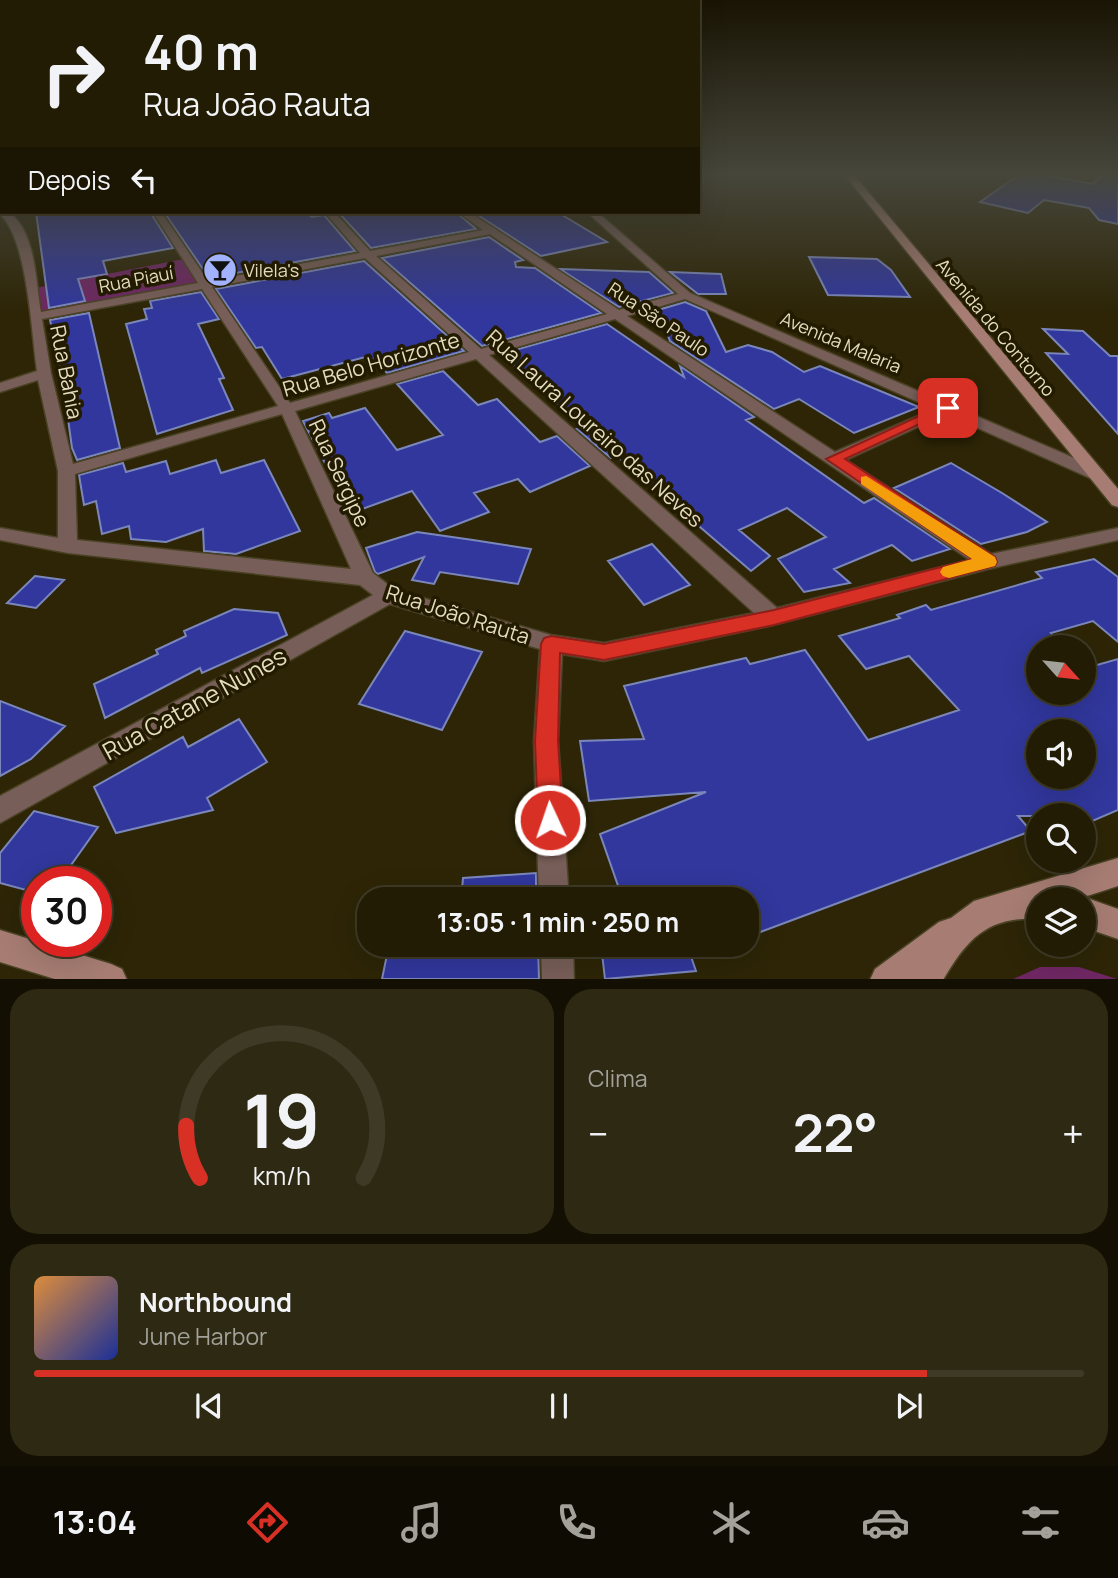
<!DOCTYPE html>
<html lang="pt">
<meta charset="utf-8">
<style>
body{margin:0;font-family:Manrope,sans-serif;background:#2e2913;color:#f1f3f6;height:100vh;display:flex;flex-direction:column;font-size:26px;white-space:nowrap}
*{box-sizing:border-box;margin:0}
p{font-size:23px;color:#a2a19a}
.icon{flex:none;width:38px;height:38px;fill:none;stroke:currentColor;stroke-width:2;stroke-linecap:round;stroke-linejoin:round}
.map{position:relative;height:979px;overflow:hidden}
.details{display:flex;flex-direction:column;gap:10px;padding:10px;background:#130f02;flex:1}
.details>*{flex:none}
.top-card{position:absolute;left:0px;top:0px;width:700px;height:214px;box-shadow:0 7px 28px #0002,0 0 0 2px #3f3a26;background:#221c04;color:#f1f3f6;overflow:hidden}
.needle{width:46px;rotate:117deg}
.controls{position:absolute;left:1026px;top:635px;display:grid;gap:14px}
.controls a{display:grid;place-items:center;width:70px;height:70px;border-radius:50%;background:#221c04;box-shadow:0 7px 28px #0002,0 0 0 2px #3f3a26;font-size:35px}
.speed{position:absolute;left:21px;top:866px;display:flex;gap:14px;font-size:35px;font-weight:700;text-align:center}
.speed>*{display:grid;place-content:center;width:91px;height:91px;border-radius:50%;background:#221c04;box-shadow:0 7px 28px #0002,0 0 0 2px #3f3a26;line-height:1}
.speed .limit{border:10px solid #d22;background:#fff;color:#111}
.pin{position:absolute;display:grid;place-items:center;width:60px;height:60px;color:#fff;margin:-30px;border-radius:14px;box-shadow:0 4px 10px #0006}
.me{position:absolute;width:77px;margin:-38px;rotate:357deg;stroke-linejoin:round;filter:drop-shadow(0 0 5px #0008)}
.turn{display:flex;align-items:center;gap:24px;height:147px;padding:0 28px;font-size:32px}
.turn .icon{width:91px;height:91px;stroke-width:2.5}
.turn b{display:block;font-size:49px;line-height:60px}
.then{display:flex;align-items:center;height:66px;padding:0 28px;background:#0003;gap:14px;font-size:26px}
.big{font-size:52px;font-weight:700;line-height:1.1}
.details .widget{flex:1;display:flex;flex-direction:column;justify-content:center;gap:10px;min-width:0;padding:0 24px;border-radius:28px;background:#2e2913}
.details .dial{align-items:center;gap:0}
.dial svg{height:182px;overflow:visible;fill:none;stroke:#3f3a26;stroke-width:7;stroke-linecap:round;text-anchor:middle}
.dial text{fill:#f1f3f6;stroke:none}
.song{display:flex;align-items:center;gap:21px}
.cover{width:84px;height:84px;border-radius:10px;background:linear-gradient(135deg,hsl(30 70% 55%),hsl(230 70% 35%))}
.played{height:7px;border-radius:4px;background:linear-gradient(90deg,#d93025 85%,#3f3a26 85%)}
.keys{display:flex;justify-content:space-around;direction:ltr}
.heat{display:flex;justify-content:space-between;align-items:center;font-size:38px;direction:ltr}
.details .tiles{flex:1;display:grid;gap:10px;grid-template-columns:1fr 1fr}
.widget:last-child{grid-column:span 2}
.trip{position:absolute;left:357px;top:887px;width:402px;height:70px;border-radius:28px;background:#221c04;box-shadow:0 7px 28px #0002,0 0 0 2px #3f3a26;font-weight:700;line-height:70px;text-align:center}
.tab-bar{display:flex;height:112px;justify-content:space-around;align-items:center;background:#0e0b02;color:#a2a19a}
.tab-bar .icon{width:49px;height:49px}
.tab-bar .current{color:#d93025}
.tab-bar b{font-size:32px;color:#f1f3f6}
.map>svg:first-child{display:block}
.green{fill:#6e2763}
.building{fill:#31379c;stroke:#7b87bb;stroke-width:2;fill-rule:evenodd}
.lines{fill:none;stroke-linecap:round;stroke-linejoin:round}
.street-casing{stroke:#4a4224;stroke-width:3}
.secondary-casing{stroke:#4a4224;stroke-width:3}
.street{fill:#785e58;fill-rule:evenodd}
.secondary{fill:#a77d73;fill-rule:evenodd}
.route{fill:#d93025;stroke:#8d1f18;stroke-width:2}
.slow{fill:#f59e0b}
.labels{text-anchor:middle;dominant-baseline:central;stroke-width:7;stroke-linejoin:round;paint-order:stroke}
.far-poi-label{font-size:18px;fill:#e4dcbf;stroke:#231b00;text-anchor:start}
.far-street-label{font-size:18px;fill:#e4dcbf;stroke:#231b00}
.street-label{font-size:21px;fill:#e4dcbf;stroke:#231b00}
.near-street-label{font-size:24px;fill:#e4dcbf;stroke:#231b00}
</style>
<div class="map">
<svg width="1118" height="980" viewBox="0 0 1118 980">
<rect width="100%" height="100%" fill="#2d2506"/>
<path class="green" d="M 184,259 L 201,283 L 40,315 L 35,288 Z
M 1040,967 L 1079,967 L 1117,979 L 1013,979 Z"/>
<path class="building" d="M 1020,174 L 1039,174 L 1093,184 L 1104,174 L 1118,174 L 1118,224 L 1099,220 L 1089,208 L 1044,200 L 1028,213 L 980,202 Z
M 36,212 L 150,212 L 173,248 L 103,261 L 107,274 L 78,279 L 85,301 L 49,308 Z
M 164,212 L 304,212 L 312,217 L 324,215 L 355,251 L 209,278 Z
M 338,212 L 456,212 L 476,229 L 371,248 Z
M 473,212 L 557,212 L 607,242 L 541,256 Z
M 489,237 L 523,260 L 515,262 L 516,267 L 535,268 L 601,313 L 482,346 L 382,258 Z
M 809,257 L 877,259 L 891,270 L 910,297 L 828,295 Z
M 364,261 L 464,351 L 387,373 L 369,356 L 282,379 L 262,347 L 256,348 L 216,289 Z
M 560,269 L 649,272 L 673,293 L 619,307 Z
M 670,272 L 721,274 L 726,294 L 698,294 Z
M 201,292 L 219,319 L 198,324 L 224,378 L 219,379 L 233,410 L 157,434 L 126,324 L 147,319 L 144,309 L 152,308 L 150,301 Z
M 685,302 L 706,311 L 726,352 L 748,345 L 772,352 L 804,372 L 820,366 L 919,407 L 854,433 L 799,399 L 774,409 L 670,341 L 658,310 Z
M 89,313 L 120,448 L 77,460 L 72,448 L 68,419 L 72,418 L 66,380 L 63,380 L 50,320 Z
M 607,324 L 684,377 L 680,366 L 754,417 L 746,420 L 864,503 L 874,498 L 950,549 L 912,561 L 892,545 L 834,569 L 850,583 L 804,592 L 778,559 L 826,537 L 787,508 L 739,530 L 770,556 L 751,571 L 642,477 L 616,456 L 611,458 L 577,429 L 583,427 L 501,354 Z
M 1043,329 L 1083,331 L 1110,356 L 1118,356 L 1118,434 L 1046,353 L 1068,354 Z
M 443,371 L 478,405 L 497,399 L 540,442 L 557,436 L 590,466 L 530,492 L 518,479 L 474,493 L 489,512 L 440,531 L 412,491 L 351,513 L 303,421 L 329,413 L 332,418 L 365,408 L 397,450 L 443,435 L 397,384 Z
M 216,460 L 221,473 L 264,460 L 300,531 L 236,554 L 204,551 L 203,529 L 166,542 L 131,539 L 129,526 L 102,534 L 96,501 L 84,505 L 79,475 L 123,463 L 126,472 L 166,461 L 170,474 Z
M 951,463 L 1002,493 L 1047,522 L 1027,532 L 981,544 L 894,488 Z
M 417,532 L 473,540 L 531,549 L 518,584 L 440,572 L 434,584 L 412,580 L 424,557 L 378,574 L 375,572 L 366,548 Z
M 652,544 L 690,585 L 644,605 L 608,561 Z
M 1094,559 L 1118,577 L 1118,642 L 1093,621 L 1051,633 L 1066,648 L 1038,648 L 1038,693 L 1083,693 L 1083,669 L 1118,659 L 1118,810 L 1083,825 L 1083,816 L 1018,816 L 1031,831 L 747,937 L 747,900 L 623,900 L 600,834 L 706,792 L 589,801 L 580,741 L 644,739 L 624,686 L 746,658 L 750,664 L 805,650 L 868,740 L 959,710 L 909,656 L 866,669 L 839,636 L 900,618 L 897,615 L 926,605 L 931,610 L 1042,578 L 1036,572 ZM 1038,732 L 1083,732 L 1083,777 L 1038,777 Z
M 35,576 L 64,580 L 36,608 L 7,603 Z
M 234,609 L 278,613 L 287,635 L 202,673 L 200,668 L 105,718 L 94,684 L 158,654 L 156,650 L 186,636 L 184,631 Z
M 405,631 L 482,652 L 442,730 L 359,704 Z
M 0,701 L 65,726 L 31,759 L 0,776 Z
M 239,719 L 267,762 L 207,798 L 213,810 L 116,833 L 94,787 L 183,737 L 188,747 Z
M 34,811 L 98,827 L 59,882 L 37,882 L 37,893 L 0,883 L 0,853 Z
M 536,873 L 536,900 L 461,900 L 463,878 Z
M 389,945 L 538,945 L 539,979 L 382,979 Z
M 601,945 L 687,945 L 696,971 L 605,979 Z"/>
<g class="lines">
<g class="street-casing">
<path id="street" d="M 0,210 C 4,212 12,213 17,220 C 36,243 36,284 41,312 L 198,283 L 153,212 L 161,212 L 208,281 L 360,253 L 325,212 L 334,212 L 370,251 L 483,230 L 458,212 L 469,212 L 619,310 L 678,294 L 587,212 L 597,212 L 690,293 L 1102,470 L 1105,474 L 1102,478 L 1090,478 L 946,414 L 846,460 L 991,554 L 1118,528 L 1118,540 L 988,569 L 773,625 L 604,661 L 562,654 L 558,741 L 569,900 L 539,900 L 534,741 L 540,649 L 390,604 L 0,823 L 0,796 L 373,595 L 360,585 L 68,553 L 0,540 L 0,528 L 58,538 L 58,471 L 38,380 L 0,392 L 0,383 L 37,371 C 31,331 28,240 0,214 ZM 490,234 L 607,314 L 481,349 L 376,256 ZM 365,258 L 469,352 L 290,403 L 212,287 ZM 202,289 L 278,406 L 73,464 L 51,373 L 42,319 ZM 685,299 L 934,409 L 835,452 L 627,316 ZM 615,319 L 970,560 L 777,608 L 489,355 ZM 476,359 L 754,613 L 604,643 L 551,635 L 395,590 L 373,573 L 295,411 ZM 282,414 L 351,569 L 77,540 L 75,474 Z
M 541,945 L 573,945 L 574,980 L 542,980 Z"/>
</g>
<g class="secondary-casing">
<path id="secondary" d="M 844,174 L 853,174 L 1118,489 L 1118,507 L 1112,505 Z
M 1118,858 L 1118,886 L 1084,897 L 1118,909 L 1118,939 L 1083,927 L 1083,900 L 1038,900 L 1038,919 C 988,916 967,939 943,980 L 870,980 L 875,969 L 939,922 L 951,918 L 974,901 Z
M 0,930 L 111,964 L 122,969 L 127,980 L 58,980 L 0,962 Z"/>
</g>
<use href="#street" class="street"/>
<use href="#secondary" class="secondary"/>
</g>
<linearGradient id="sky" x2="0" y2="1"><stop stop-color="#191403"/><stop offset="0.56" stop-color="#46463b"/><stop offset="1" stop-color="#46463b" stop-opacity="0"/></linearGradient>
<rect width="1118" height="311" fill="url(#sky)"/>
<path class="route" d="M 943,405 L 954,408 L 845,459 L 995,557 L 997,562 L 995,566 L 774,625 L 604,660 L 560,653 L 558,741 L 563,820 L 559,829 L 550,833 L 542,829 L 538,820 L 535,741 L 541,644 L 544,638 L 551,636 L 604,644 L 774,610 L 972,559 L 826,459 Z"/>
<path class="slow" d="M 866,476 L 995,557 L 997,562 L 995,566 L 949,578 L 943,576 L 940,572 L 943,567 L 972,559 L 861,484 L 861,477 Z"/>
<defs>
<g id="bar-disc" transform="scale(1.75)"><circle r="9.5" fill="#a2b2fd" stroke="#231b00"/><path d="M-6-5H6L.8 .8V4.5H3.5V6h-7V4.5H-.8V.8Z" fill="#111"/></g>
</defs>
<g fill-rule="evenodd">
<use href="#bar-disc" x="220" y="270"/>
</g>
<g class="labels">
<g class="far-poi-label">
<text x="244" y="270">Vilela's</text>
</g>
<g class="far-street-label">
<text transform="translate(136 279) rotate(-11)">Rua Piauí</text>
<text transform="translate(659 319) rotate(34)">Rua São Paulo</text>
<text transform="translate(996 327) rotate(50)">Avenida do Contorno</text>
<text transform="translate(841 342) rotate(23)">Avenida Malaria</text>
</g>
<g class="street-label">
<text transform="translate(371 364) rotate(-16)">Rua Belo Horizonte</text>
<text transform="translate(67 372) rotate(79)">Rua Bahia</text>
<text transform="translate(595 428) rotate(42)">Rua Laura Loureiro das Neves</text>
<text transform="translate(340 473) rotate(65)">Rua Sergipe</text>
<text transform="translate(458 614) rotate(18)">Rua João Rauta</text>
</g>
<g class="near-street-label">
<text transform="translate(194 703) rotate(-29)">Rua Catane Nunes</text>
</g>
</g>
</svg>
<div class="controls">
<a><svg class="needle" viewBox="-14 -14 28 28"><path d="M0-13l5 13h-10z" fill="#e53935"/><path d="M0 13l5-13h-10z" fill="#a2a19a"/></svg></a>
<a><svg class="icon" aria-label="sound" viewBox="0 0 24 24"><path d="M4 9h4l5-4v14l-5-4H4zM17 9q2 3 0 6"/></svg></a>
<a><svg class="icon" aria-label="search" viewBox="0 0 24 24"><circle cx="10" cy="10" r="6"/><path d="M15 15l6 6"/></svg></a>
<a><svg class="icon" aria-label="layers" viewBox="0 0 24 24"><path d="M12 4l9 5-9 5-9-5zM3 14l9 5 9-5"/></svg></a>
</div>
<div class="speed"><div class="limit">30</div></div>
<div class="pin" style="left:948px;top:408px;background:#d93025"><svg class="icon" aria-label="arrive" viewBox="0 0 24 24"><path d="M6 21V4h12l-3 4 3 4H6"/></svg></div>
<svg class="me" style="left:550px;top:820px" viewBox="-20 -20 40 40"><circle r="17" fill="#d93025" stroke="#fff" stroke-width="3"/><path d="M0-11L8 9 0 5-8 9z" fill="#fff"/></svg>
<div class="trip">13:05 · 1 min · 250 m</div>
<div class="top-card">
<div class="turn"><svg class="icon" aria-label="right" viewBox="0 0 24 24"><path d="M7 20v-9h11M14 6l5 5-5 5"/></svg><div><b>40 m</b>Rua João Rauta</div></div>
<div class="then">Depois<svg class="icon" aria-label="left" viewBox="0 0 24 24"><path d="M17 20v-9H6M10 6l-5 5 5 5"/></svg></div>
</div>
</div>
<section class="details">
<div class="tiles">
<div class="widget dial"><svg viewBox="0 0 100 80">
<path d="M14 69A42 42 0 1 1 86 69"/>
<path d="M14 69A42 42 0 0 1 8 46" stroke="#d93025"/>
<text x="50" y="56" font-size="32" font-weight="700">19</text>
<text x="50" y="72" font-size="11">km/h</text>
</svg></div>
<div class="widget"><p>Clima</p>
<div class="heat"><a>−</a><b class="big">22°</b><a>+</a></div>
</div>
<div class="widget">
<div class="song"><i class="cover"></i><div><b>Northbound</b><p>June Harbor</p></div></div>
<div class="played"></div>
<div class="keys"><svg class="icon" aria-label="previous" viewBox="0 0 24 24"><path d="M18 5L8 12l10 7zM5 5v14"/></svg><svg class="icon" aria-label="pause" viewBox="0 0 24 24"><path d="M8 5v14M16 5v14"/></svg><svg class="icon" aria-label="next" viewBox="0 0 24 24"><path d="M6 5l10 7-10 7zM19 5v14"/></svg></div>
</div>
</div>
</section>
<nav class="tab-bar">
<b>13:04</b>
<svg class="icon current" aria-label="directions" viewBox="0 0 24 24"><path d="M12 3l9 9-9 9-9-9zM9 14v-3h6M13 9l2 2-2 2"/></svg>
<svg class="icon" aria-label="music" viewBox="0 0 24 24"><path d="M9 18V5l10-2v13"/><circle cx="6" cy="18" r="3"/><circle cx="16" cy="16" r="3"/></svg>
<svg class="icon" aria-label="phone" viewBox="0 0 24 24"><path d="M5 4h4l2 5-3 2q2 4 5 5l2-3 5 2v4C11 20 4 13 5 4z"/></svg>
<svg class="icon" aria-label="climate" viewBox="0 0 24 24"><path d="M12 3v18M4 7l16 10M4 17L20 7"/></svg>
<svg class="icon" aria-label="car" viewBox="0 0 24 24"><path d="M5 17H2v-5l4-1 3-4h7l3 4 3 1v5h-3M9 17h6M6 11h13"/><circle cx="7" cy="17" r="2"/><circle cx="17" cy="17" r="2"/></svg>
<svg class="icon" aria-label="filters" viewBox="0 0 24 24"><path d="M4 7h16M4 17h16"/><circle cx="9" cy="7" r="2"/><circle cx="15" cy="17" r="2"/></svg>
</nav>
